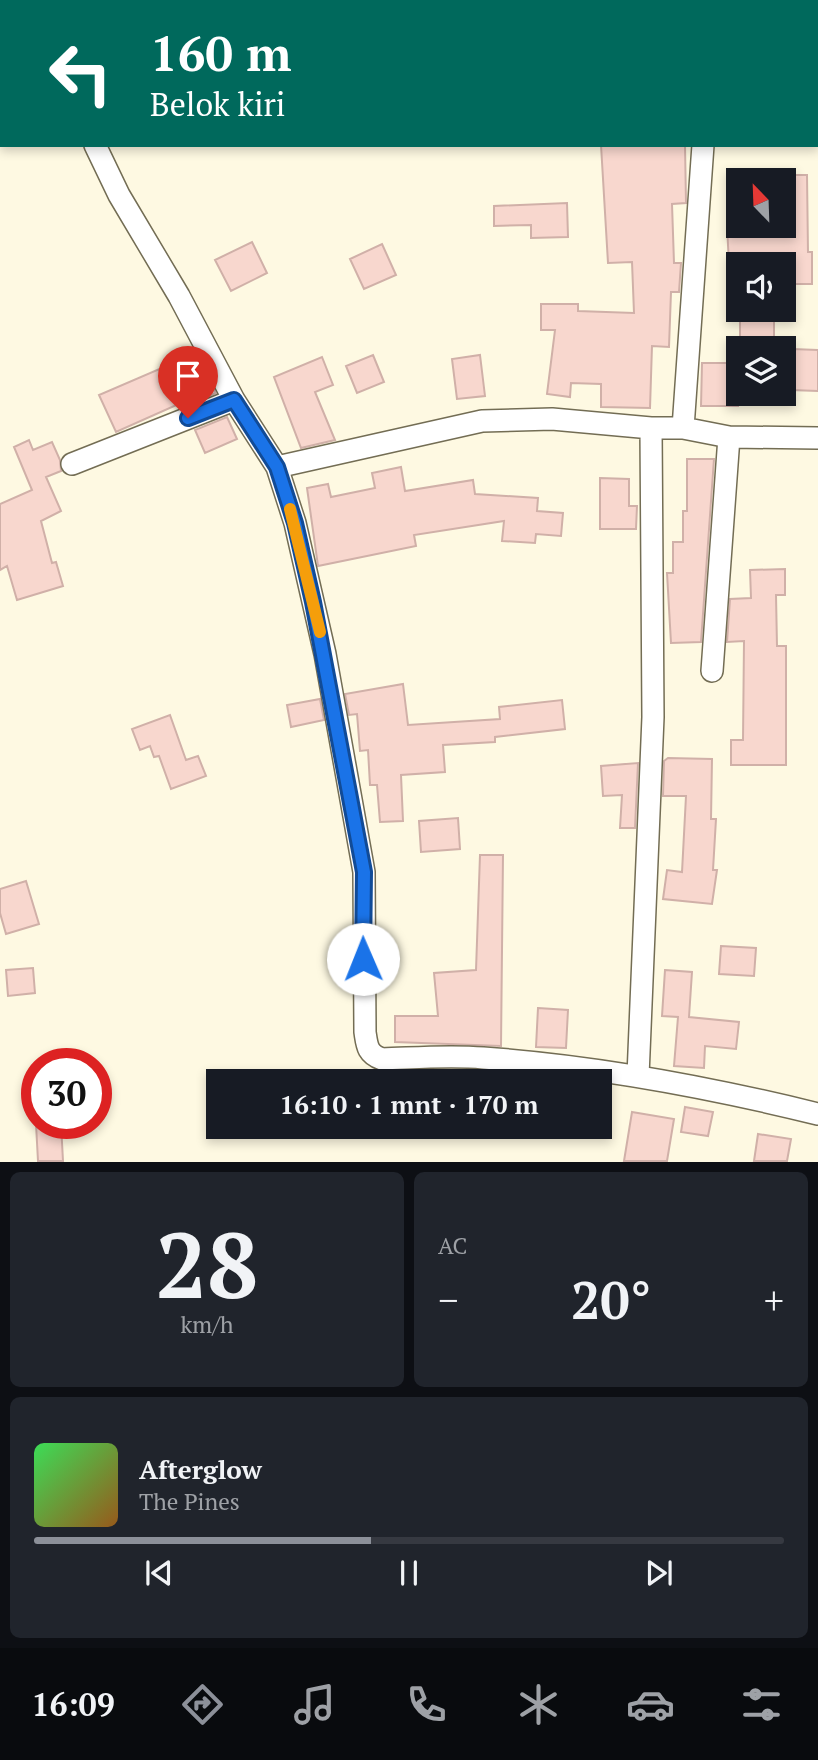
<!DOCTYPE html>
<html lang="id">
<meta charset="utf-8">
<style>
body{margin:0;font-family:"PT Serif",serif;background:#20242c;color:#f1f3f6;height:100vh;display:flex;flex-direction:column;font-size:26px;white-space:nowrap}
*{box-sizing:border-box;margin:0}
p{font-size:23px;color:#9ea1a6}
.icon{flex:none;width:38px;height:38px;fill:none;stroke:currentColor;stroke-width:2;stroke-linecap:round;stroke-linejoin:round}
.map{position:relative;height:1162px;overflow:hidden}
.sheet{display:flex;flex-direction:column;gap:10px;padding:10px;background:#0d0f14;flex:1}
.sheet>*{flex:none}
.top-card{position:absolute;left:0px;top:0px;width:819px;height:147px;box-shadow:0 4px 10px #0003;background:#00695c;color:#fff;overflow:hidden}
.needle{width:46px;rotate:337deg}
.fabs{position:absolute;left:726px;top:168px;display:grid;gap:14px}
.fabs a{display:grid;place-items:center;width:70px;height:70px;border-radius:0px;background:#171b24;box-shadow:0 4px 10px #0003;font-size:35px}
.speed{position:absolute;left:21px;top:1048px;display:flex;gap:14px;font-size:35px;font-weight:700;text-align:center}
.speed>*{display:grid;place-content:center;width:91px;height:91px;border-radius:50%;background:#171b24;box-shadow:0 4px 10px #0003;line-height:1}
.speed .limit{border:10px solid #d22;background:#fff;color:#111}
.pin{position:absolute;display:grid;place-items:center;width:60px;height:60px;color:#fff;margin:-72px -30px;border-radius:50% 50% 50% 0;rotate:-45deg;box-shadow:0 0 7px #0007}
.pin .icon{rotate:45deg}
.me{position:absolute;width:77px;margin:-38px;rotate:359deg;stroke-linejoin:round;filter:drop-shadow(0 0 5px #0008)}
.turn{display:flex;align-items:center;gap:24px;height:147px;padding:0 35px;font-size:32px}
.turn .icon{width:91px;height:91px;stroke-width:2.5}
.turn b{display:block;font-size:49px;line-height:60px}
.big{font-size:52px;font-weight:800;line-height:1.1}
.sheet .tile{flex:1;display:flex;flex-direction:column;justify-content:center;gap:10px;min-width:0;padding:0 24px;border-radius:10px;background:#20242c}
.sheet .dial{align-items:center;gap:0}
.dial b{font-size:91px;line-height:1}
.song{display:flex;align-items:center;gap:21px}
.cover{width:84px;height:84px;border-radius:10px;background:linear-gradient(135deg,hsl(130 70% 55%),hsl(30 70% 35%))}
.played{height:7px;border-radius:4px;background:linear-gradient(90deg,#8c9099 45%,#363941 45%)}
.keys{display:flex;justify-content:space-around;direction:ltr}
.heat{display:flex;justify-content:space-between;align-items:center;font-size:38px;direction:ltr}
.sheet .tiles{flex:1;display:grid;gap:10px;grid-template-columns:1fr 1fr}
.tile:last-child{grid-column:span 2}
.trip{position:absolute;left:206px;top:1069px;width:406px;height:70px;border-radius:0px;background:#171b24;box-shadow:0 4px 10px #0003;font-weight:800;line-height:70px;text-align:center}
.menu{display:flex;height:112px;justify-content:space-around;align-items:center;background:#090b0e;color:#9ea1a6}
.menu .icon{width:49px;height:49px}
.menu .current{color:#8c9099}
.menu b{font-size:32px;color:#f1f3f6}
.map>svg:first-child{display:block}
.building{fill:#f8d7ce;stroke:#d0b0a8;stroke-width:2}
.lines{fill:none;stroke-linecap:round;stroke-linejoin:round}
.street-casing{stroke:#736d54;stroke-width:24}
.street{stroke:#fff;stroke-width:21}
.route-casing{stroke:#114b97;stroke-width:18}
.route{stroke:#1a73e8;stroke-width:12}
.slow{stroke:#f59e0b;stroke-width:12}
</style>
<div class="map">
<svg width="818" height="1162" viewBox="0 0 818 1162">
<rect width="100%" height="100%" fill="#fef9e2"/>
<path class="building" d="M 601,145 L 685,145 L 686,203 L 672,204 L 674,263 L 681,263 L 679,292 L 671,292 L 669,347 L 652,346 L 650,408 L 601,407 L 601,384 L 571,383 L 570,397 L 547,394 L 555,330 L 541,330 L 541,304 L 578,304 L 578,311 L 634,313 L 632,262 L 608,263 Z
M 784,175 L 807,175 L 808,252 L 812,252 L 812,284 L 784,284 L 784,264 L 729,264 L 727,226 L 784,226 Z
M 567,203 L 568,237 L 531,238 L 531,225 L 494,226 L 494,206 Z
M 252,242 L 267,273 L 231,291 L 215,260 Z
M 382,244 L 396,275 L 364,289 L 350,259 Z
M 740,310 L 774,310 L 774,339 L 740,339 Z
M 792,349 L 818,350 L 818,391 L 791,390 Z
M 373,355 L 384,382 L 357,393 L 346,366 Z
M 480,355 L 485,396 L 457,399 L 452,359 Z
M 322,357 L 333,385 L 315,392 L 335,440 L 301,448 L 274,377 Z
M 702,363 L 738,363 L 738,406 L 701,406 Z
M 164,367 L 181,403 L 116,432 L 99,395 Z
M 208,378 L 216,393 L 184,406 L 178,392 Z
M 227,417 L 237,439 L 205,453 L 195,430 Z
M 29,440 L 33,450 L 52,442 L 60,460 L 61,471 L 46,477 L 61,511 L 41,521 L 52,563 L 56,562 L 63,586 L 17,600 L 7,566 L 0,570 L 0,504 L 32,490 L 14,447 Z
M 687,459 L 714,459 L 701,642 L 671,643 L 667,573 L 673,573 L 673,542 L 683,542 L 683,511 L 687,511 Z
M 401,467 L 405,491 L 473,480 L 475,494 L 538,498 L 537,511 L 563,513 L 561,536 L 536,534 L 535,543 L 502,541 L 504,521 L 414,535 L 416,546 L 318,566 L 307,488 L 328,484 L 331,497 L 375,488 L 372,473 Z
M 600,478 L 629,479 L 629,506 L 637,506 L 636,529 L 600,529 Z
M 785,569 L 785,595 L 776,595 L 777,646 L 786,646 L 786,765 L 731,765 L 731,740 L 743,740 L 744,641 L 727,642 L 730,599 L 751,598 L 750,570 Z
M 403,684 L 408,725 L 500,719 L 499,707 L 562,700 L 565,729 L 495,737 L 495,742 L 443,745 L 445,772 L 401,775 L 403,821 L 380,822 L 377,785 L 370,785 L 368,750 L 360,751 L 357,714 L 349,715 L 345,694 Z
M 320,699 L 324,720 L 291,727 L 287,705 Z
M 170,715 L 186,760 L 198,756 L 206,776 L 171,789 L 159,756 L 154,757 L 150,746 L 140,750 L 132,729 Z
M 668,758 L 712,759 L 711,819 L 716,819 L 713,870 L 717,870 L 712,904 L 663,899 L 667,870 L 682,872 L 686,796 L 663,796 L 664,761 Z
M 638,763 L 635,828 L 620,828 L 622,795 L 603,796 L 601,766 Z
M 458,818 L 460,849 L 421,852 L 419,821 Z
M 480,855 L 503,855 L 501,1046 L 395,1042 L 395,1016 L 438,1016 L 434,973 L 476,970 Z
M 26,881 L 39,924 L 6,934 L 0,913 L 0,889 Z
M 721,946 L 756,948 L 754,976 L 719,974 Z
M 33,968 L 35,993 L 8,996 L 6,970 Z
M 665,970 L 692,972 L 689,1017 L 739,1022 L 736,1049 L 705,1046 L 704,1068 L 674,1066 L 678,1017 L 662,1016 Z
M 538,1008 L 568,1010 L 566,1048 L 536,1047 Z
M 685,1107 L 713,1112 L 708,1136 L 681,1132 Z
M 632,1112 L 674,1119 L 667,1161 L 624,1161 Z
M 36,1124 L 61,1124 L 63,1161 L 38,1161 Z
M 758,1134 L 791,1139 L 787,1161 L 754,1161 Z"/>
<g class="lines">
<g class="street-casing">
<path id="street" d="M 45,0 L 45,2
M 647,0 L 647,2
M 425,2 L 429,0
M 0,108 L 2,107
M 95,145 L 119,195 L 179,296 L 234,400 L 277,467 L 295,523 L 325,654 L 364,872 L 365,1032 C 367,1045 367,1054 382,1059 C 415,1058 449,1055 483,1058 C 596,1066 708,1087 818,1114
M 683,428 L 703,145
M 72,464 L 234,400
M 277,467 L 482,421 L 552,419 L 651,428 L 683,428 L 729,437 L 818,438
M 712,671 L 729,437
M 638,1076 L 653,717 L 651,428"/>
</g>
<use href="#street" class="street"/>
</g>
<g class="lines">
<g class="route-casing">
<path id="route" d="M 188,418 L 234,400 L 277,467 L 295,523 L 313,602 L 364,872 L 363,959"/>
</g>
<use href="#route" class="route"/>
<path class="slow" d="M 290,509 L 320,632"/>
</g>
</svg>
<div class="fabs">
<a><svg class="needle" viewBox="-14 -14 28 28"><path d="M0-13l5 13h-10z" fill="#e53935"/><path d="M0 13l5-13h-10z" fill="#9ea1a6"/></svg></a>
<a><svg class="icon" aria-label="sound" viewBox="0 0 24 24"><path d="M4 9h4l5-4v14l-5-4H4zM17 9q2 3 0 6"/></svg></a>
<a><svg class="icon" aria-label="layers" viewBox="0 0 24 24"><path d="M12 4l9 5-9 5-9-5zM3 14l9 5 9-5"/></svg></a>
</div>
<div class="speed"><div class="limit">30</div></div>
<div class="pin" style="left:188px;top:418px;background:#d93025"><svg class="icon" aria-label="arrive" viewBox="0 0 24 24"><path d="M6 21V4h12l-3 4 3 4H6"/></svg></div>
<svg class="me" style="left:363px;top:959px" viewBox="-20 -20 40 40"><circle r="19" fill="#fff"/><path d="M0-13L10 11 0 6-10 11z" fill="#1a73e8"/></svg>
<div class="trip">16:10 · 1 mnt · 170 m</div>
<div class="top-card">
<div class="turn"><svg class="icon" aria-label="left" viewBox="0 0 24 24"><path d="M17 20v-9H6M10 6l-5 5 5 5"/></svg><div><b>160 m</b>Belok kiri</div></div>
</div>
</div>
<section class="sheet">
<div class="tiles">
<div class="tile dial"><b>28</b><p>km/h</p></div>
<div class="tile"><p>AC</p>
<div class="heat"><a>−</a><b class="big">20°</b><a>+</a></div>
</div>
<div class="tile">
<div class="song"><i class="cover"></i><div><b>Afterglow</b><p>The Pines</p></div></div>
<div class="played"></div>
<div class="keys"><svg class="icon" aria-label="previous" viewBox="0 0 24 24"><path d="M18 5L8 12l10 7zM5 5v14"/></svg><svg class="icon" aria-label="pause" viewBox="0 0 24 24"><path d="M8 5v14M16 5v14"/></svg><svg class="icon" aria-label="next" viewBox="0 0 24 24"><path d="M6 5l10 7-10 7zM19 5v14"/></svg></div>
</div>
</div>
</section>
<nav class="menu">
<b>16:09</b>
<svg class="icon current" aria-label="directions" viewBox="0 0 24 24"><path d="M12 3l9 9-9 9-9-9zM9 14v-3h6M13 9l2 2-2 2"/></svg>
<svg class="icon" aria-label="music" viewBox="0 0 24 24"><path d="M9 18V5l10-2v13"/><circle cx="6" cy="18" r="3"/><circle cx="16" cy="16" r="3"/></svg>
<svg class="icon" aria-label="phone" viewBox="0 0 24 24"><path d="M5 4h4l2 5-3 2q2 4 5 5l2-3 5 2v4C11 20 4 13 5 4z"/></svg>
<svg class="icon" aria-label="climate" viewBox="0 0 24 24"><path d="M12 3v18M4 7l16 10M4 17L20 7"/></svg>
<svg class="icon" aria-label="car" viewBox="0 0 24 24"><path d="M5 17H2v-5l4-1 3-4h7l3 4 3 1v5h-3M9 17h6M6 11h13"/><circle cx="7" cy="17" r="2"/><circle cx="17" cy="17" r="2"/></svg>
<svg class="icon" aria-label="filters" viewBox="0 0 24 24"><path d="M4 7h16M4 17h16"/><circle cx="9" cy="7" r="2"/><circle cx="15" cy="17" r="2"/></svg>
</nav>
